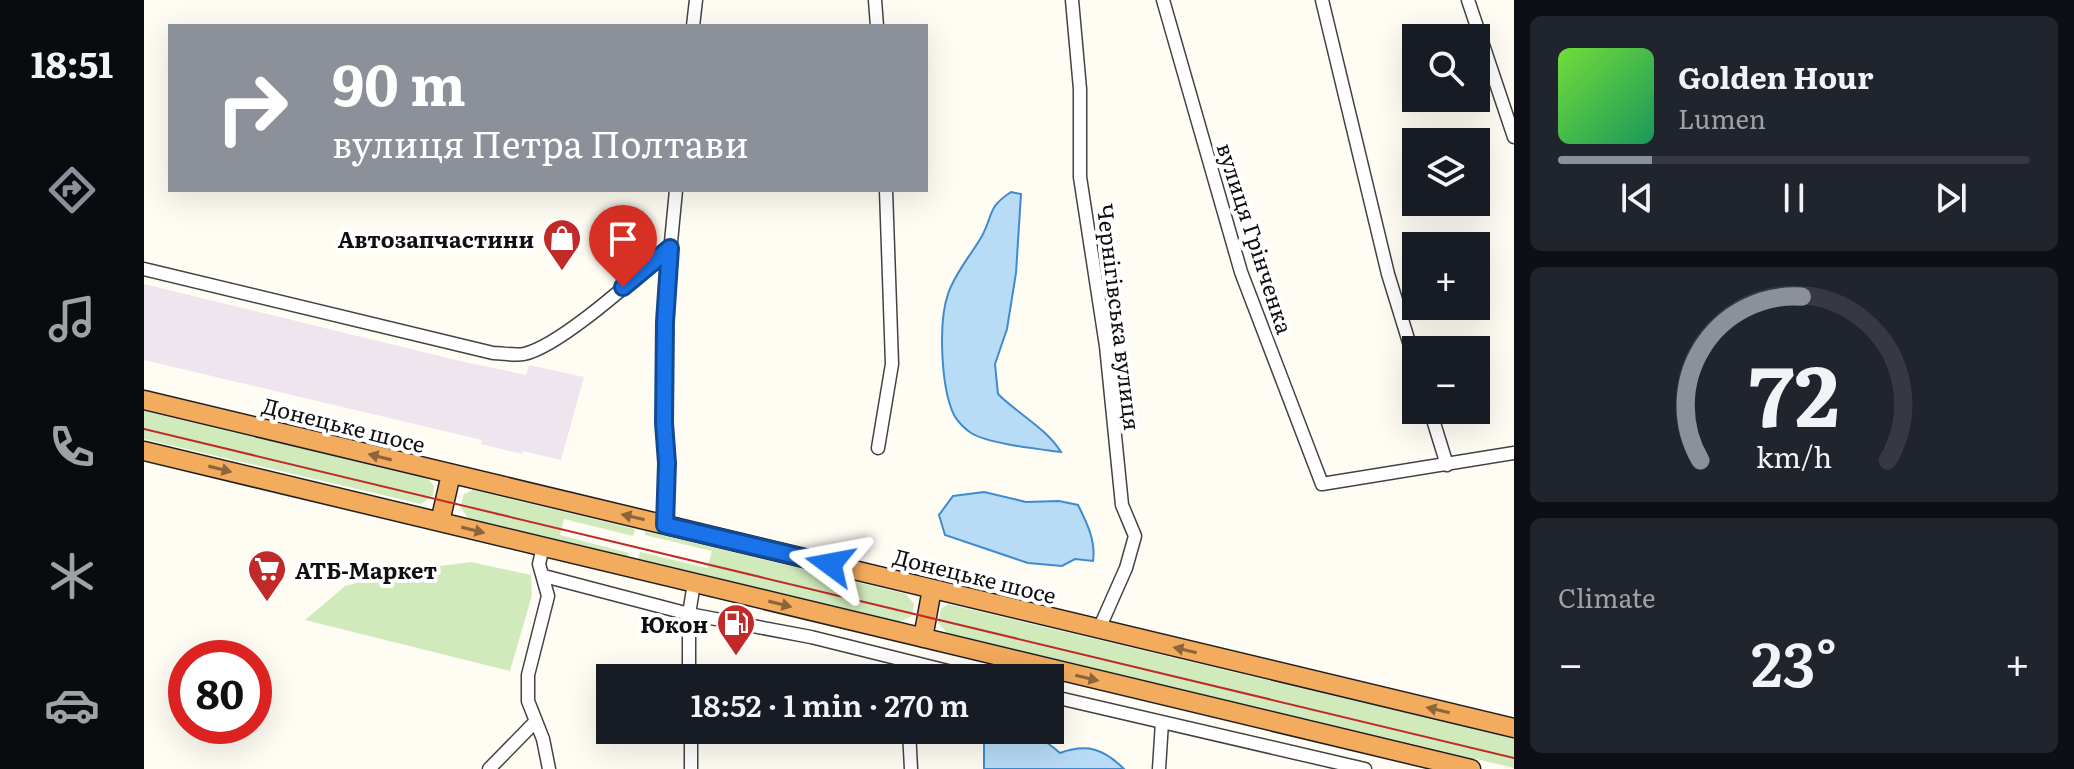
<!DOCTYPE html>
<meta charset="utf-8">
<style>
body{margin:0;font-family:Literata,serif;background:#20242c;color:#f1f3f6;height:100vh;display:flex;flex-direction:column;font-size:30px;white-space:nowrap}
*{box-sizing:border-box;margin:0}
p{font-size:26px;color:#9ea1a6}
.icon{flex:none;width:44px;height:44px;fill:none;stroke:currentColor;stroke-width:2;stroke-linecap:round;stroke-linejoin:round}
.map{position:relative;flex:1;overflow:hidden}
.sheet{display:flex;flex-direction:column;gap:16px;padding:16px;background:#0d0f14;width:560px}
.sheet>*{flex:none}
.hud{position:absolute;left:24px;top:24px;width:760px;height:168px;border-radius:0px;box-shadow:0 8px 32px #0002;background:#8c9099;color:#fff;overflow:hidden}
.buttons{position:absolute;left:1258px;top:24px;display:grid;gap:16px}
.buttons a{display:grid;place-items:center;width:88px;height:88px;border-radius:0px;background:#171b24;box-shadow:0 8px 32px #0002;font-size:40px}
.speed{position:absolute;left:24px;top:640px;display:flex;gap:16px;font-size:40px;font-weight:700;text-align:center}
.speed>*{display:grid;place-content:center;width:104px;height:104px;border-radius:50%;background:#171b24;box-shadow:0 8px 32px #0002;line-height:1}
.speed .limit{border:12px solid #d22;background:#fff;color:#111}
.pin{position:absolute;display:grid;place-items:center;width:68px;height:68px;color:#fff;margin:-82px -34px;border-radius:50% 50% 50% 0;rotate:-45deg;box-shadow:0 0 8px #0007}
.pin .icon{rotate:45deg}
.me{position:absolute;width:88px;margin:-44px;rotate:283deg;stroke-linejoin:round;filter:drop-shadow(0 0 6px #0008)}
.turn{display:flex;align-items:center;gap:28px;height:168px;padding:0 32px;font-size:36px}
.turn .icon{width:104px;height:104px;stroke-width:2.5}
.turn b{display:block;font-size:56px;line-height:68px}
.big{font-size:60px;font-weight:600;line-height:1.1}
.sheet .widget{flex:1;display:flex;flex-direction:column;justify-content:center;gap:12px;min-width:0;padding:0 28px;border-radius:12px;background:#20242c}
.sheet .dial{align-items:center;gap:0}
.dial svg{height:208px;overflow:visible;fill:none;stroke:#363941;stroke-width:7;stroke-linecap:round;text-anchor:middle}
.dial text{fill:#f1f3f6;stroke:none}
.song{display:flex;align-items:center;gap:24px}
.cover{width:96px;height:96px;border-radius:12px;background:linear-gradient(135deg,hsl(100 70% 55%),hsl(150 70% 35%))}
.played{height:8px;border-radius:4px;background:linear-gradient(90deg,#8c9099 20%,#363941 20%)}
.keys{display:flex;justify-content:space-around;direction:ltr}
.heat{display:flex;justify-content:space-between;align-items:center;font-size:44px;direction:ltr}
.trip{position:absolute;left:452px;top:664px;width:468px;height:80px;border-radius:0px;background:#171b24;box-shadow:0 8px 32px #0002;font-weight:600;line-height:80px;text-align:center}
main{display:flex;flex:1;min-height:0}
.menu{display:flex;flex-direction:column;width:144px;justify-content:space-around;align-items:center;background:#090b0e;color:#9ea1a6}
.menu .icon{width:56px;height:56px}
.menu .selected{color:#8c9099}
.menu b{font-size:36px;color:#f1f3f6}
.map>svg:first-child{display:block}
.industrial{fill:#eee5ee}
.green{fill:#d1eabc}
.water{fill:#b8dbf6;stroke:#3f8bcd;stroke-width:2}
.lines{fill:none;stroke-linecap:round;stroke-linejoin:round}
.minor-casing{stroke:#434343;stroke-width:15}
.highway-casing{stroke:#212121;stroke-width:21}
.minor{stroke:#fff;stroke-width:12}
.highway{stroke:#f3ab5d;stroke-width:18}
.tram{stroke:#c12a28;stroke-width:2}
.oneway{fill:#8d653a}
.route-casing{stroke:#114b97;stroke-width:20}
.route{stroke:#1a73e8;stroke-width:14}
.labels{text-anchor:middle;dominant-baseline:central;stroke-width:8;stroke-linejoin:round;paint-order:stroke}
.poi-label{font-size:22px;font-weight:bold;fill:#101010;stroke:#fff;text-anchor:end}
.street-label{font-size:22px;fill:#101010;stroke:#fff}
</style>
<main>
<nav class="menu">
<b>18:51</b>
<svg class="icon selected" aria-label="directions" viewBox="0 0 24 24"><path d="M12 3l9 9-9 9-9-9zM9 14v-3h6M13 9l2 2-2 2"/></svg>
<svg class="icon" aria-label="music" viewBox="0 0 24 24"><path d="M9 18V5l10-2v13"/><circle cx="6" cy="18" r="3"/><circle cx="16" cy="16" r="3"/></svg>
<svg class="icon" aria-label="phone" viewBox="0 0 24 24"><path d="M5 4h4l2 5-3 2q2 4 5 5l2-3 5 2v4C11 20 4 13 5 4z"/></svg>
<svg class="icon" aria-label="climate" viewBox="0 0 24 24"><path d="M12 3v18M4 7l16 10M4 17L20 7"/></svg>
<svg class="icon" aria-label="car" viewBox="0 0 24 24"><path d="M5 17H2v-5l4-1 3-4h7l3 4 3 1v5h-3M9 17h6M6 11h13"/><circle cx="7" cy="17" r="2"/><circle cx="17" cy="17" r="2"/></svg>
</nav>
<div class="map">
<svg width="1370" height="769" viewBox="0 0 1370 769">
<rect width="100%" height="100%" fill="#fffdf3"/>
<path class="industrial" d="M 0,284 L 316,361 L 382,375 L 385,365 L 440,377 L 417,460 L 379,451 L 378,454 L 337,444 L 338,440 L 0,360 Z"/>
<path class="green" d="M 0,411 L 284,479 L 290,486 L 289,495 L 277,504 L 0,439 Z
M 329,490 L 491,529 L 489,536 L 420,519 L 416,535 L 485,553 L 484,557 L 324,518 L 316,507 L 320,494 Z
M 501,531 L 762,594 L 770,604 L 768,616 L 755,622 L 494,559 L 496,552 L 563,568 L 568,551 L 501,535 Z
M 327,562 L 387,575 L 388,595 L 366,671 L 161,620 L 201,586 L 257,571 Z
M 804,604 L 1370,739 L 1370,768 L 803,633 L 794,623 L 797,609 Z"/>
<path class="water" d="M 867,192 L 877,194 L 872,273 L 863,329 L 851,364 L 854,394 C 874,414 902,428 917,452 C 895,449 845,444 827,433 C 821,429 813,421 810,415 C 797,388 794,323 804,294 C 811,273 827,255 838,236 C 850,213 843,208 867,192 Z
M 840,492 L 882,502 L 915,501 L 934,505 C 943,523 952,541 949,561 L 931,559 L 918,566 L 884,563 L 801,535 L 795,515 L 809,496 Z
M 865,733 C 889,734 898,737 916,753 C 943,743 960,749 980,769 L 840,769 L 840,743 Z"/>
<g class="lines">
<g class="minor-casing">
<path id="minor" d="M 731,0 L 733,26
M 928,0 L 936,89 L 936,177 L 962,346 L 978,505 L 991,536 L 982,568 L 955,629
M 1019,0 L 1097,272 L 1178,484 L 1370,453
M 1178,0 L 1244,274 L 1272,365
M 1324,0 L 1370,137
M 549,26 L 552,0
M 0,269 L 349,353 C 359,353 371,356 380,354 C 417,346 495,274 526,248
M 1286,410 L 1303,465
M 734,448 L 748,364 L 742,190
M 521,525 C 523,456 519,388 521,320 C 523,277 528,233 532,190
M 399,547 L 395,564 L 404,596 L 384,675 L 384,701 L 399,739 L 405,769
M 400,576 L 545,614 L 667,637 L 832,678
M 545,678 L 545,614 L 550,583
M 906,696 L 1221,769
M 547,730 L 547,769
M 765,730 L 767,769
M 345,769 L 392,721
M 1015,769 L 1018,722"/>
</g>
<g class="highway-casing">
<path id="highway" d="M 0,400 L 1370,728
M 0,451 L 1327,769
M 296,522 L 307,474
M 779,638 L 788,589"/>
</g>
<use href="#minor" class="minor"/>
<use href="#highway" class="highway"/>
<path class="tram" d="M 0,429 L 1370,758"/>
</g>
<defs><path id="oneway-solid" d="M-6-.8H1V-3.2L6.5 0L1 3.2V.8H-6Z" transform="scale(2)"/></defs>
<g class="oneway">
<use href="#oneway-solid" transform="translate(236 457) rotate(-166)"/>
<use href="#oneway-solid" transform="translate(76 469) rotate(14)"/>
<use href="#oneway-solid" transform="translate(489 517) rotate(-167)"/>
<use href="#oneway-solid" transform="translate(329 530) rotate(14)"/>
<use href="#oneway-solid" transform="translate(636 604) rotate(14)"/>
<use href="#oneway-solid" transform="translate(1041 650) rotate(-167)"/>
<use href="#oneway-solid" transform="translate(943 678) rotate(13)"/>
<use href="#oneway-solid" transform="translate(1294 710) rotate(-167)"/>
</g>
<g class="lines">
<g class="route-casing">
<path id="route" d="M 479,287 L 526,248 L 521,322 L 520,423 L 523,463 L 521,525 L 686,564"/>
</g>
<use href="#route" class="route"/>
</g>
<defs>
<g id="shop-pin" transform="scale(2)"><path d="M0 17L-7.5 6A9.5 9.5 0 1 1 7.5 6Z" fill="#c12a28" stroke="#fff"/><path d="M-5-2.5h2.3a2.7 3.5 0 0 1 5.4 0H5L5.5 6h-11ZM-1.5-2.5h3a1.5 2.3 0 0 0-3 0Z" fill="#fff"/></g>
<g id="supermarket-pin" transform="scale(2)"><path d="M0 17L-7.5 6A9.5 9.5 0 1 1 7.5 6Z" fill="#c12a28" stroke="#fff"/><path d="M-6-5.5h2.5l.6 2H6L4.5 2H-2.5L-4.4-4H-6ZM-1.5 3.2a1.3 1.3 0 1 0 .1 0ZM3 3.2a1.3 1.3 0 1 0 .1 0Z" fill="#fff"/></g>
<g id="fuel-pin" transform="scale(2)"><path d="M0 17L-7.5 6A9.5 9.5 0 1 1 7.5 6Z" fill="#c12a28" stroke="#fff"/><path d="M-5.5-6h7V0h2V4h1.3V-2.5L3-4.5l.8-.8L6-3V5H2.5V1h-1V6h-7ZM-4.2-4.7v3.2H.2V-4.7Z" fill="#fff"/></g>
</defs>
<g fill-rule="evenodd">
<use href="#shop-pin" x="418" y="238"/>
<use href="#supermarket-pin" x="123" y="569"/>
<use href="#fuel-pin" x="592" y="623"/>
</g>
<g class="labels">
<g class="poi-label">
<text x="390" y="238">Автозапчастини</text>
<text x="151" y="569" text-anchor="start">АТБ-Маркет</text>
<text x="564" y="623">Юкон</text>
</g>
<g class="street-label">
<text transform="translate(1112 238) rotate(72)">вулиця Грінченка</text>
<text transform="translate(976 317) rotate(83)">Чернігівська вулиця</text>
<text transform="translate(200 424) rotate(14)">Донецьке шосе</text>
<text transform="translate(831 575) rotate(14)">Донецьке шосе</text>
</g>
</g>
</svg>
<div class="buttons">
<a><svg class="icon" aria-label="search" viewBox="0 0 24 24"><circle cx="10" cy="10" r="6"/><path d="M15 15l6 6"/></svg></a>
<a><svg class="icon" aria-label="layers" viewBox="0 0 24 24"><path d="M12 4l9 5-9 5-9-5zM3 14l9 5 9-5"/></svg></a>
<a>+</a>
<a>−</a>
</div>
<div class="speed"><div class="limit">80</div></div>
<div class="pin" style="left:479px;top:287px;background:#d93025"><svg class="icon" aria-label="arrive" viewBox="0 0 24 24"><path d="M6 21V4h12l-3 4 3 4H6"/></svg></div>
<svg class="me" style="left:686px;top:564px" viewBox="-20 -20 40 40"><path d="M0-17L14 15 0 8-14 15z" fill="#1a73e8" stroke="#fff" stroke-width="4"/></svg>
<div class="trip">18:52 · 1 min · 270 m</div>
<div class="hud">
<div class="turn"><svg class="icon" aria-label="right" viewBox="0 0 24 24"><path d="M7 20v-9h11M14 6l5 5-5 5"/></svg><div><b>90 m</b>вулиця Петра Полтави</div></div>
</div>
</div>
<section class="sheet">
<div class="widget">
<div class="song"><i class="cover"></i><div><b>Golden Hour</b><p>Lumen</p></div></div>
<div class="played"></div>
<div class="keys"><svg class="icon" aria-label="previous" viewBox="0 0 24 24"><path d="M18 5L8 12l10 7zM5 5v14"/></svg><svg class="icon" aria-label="pause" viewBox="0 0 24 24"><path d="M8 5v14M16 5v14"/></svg><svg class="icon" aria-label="next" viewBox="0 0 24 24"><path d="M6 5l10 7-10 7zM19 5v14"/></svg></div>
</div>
<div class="widget dial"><svg viewBox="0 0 100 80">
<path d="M14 69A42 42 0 1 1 86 69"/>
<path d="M14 69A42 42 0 0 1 53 6" stroke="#8c9099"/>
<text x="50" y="56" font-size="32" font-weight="700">72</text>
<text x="50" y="72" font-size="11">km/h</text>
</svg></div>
<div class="widget"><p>Climate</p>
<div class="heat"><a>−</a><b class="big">23°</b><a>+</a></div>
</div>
</section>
</main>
